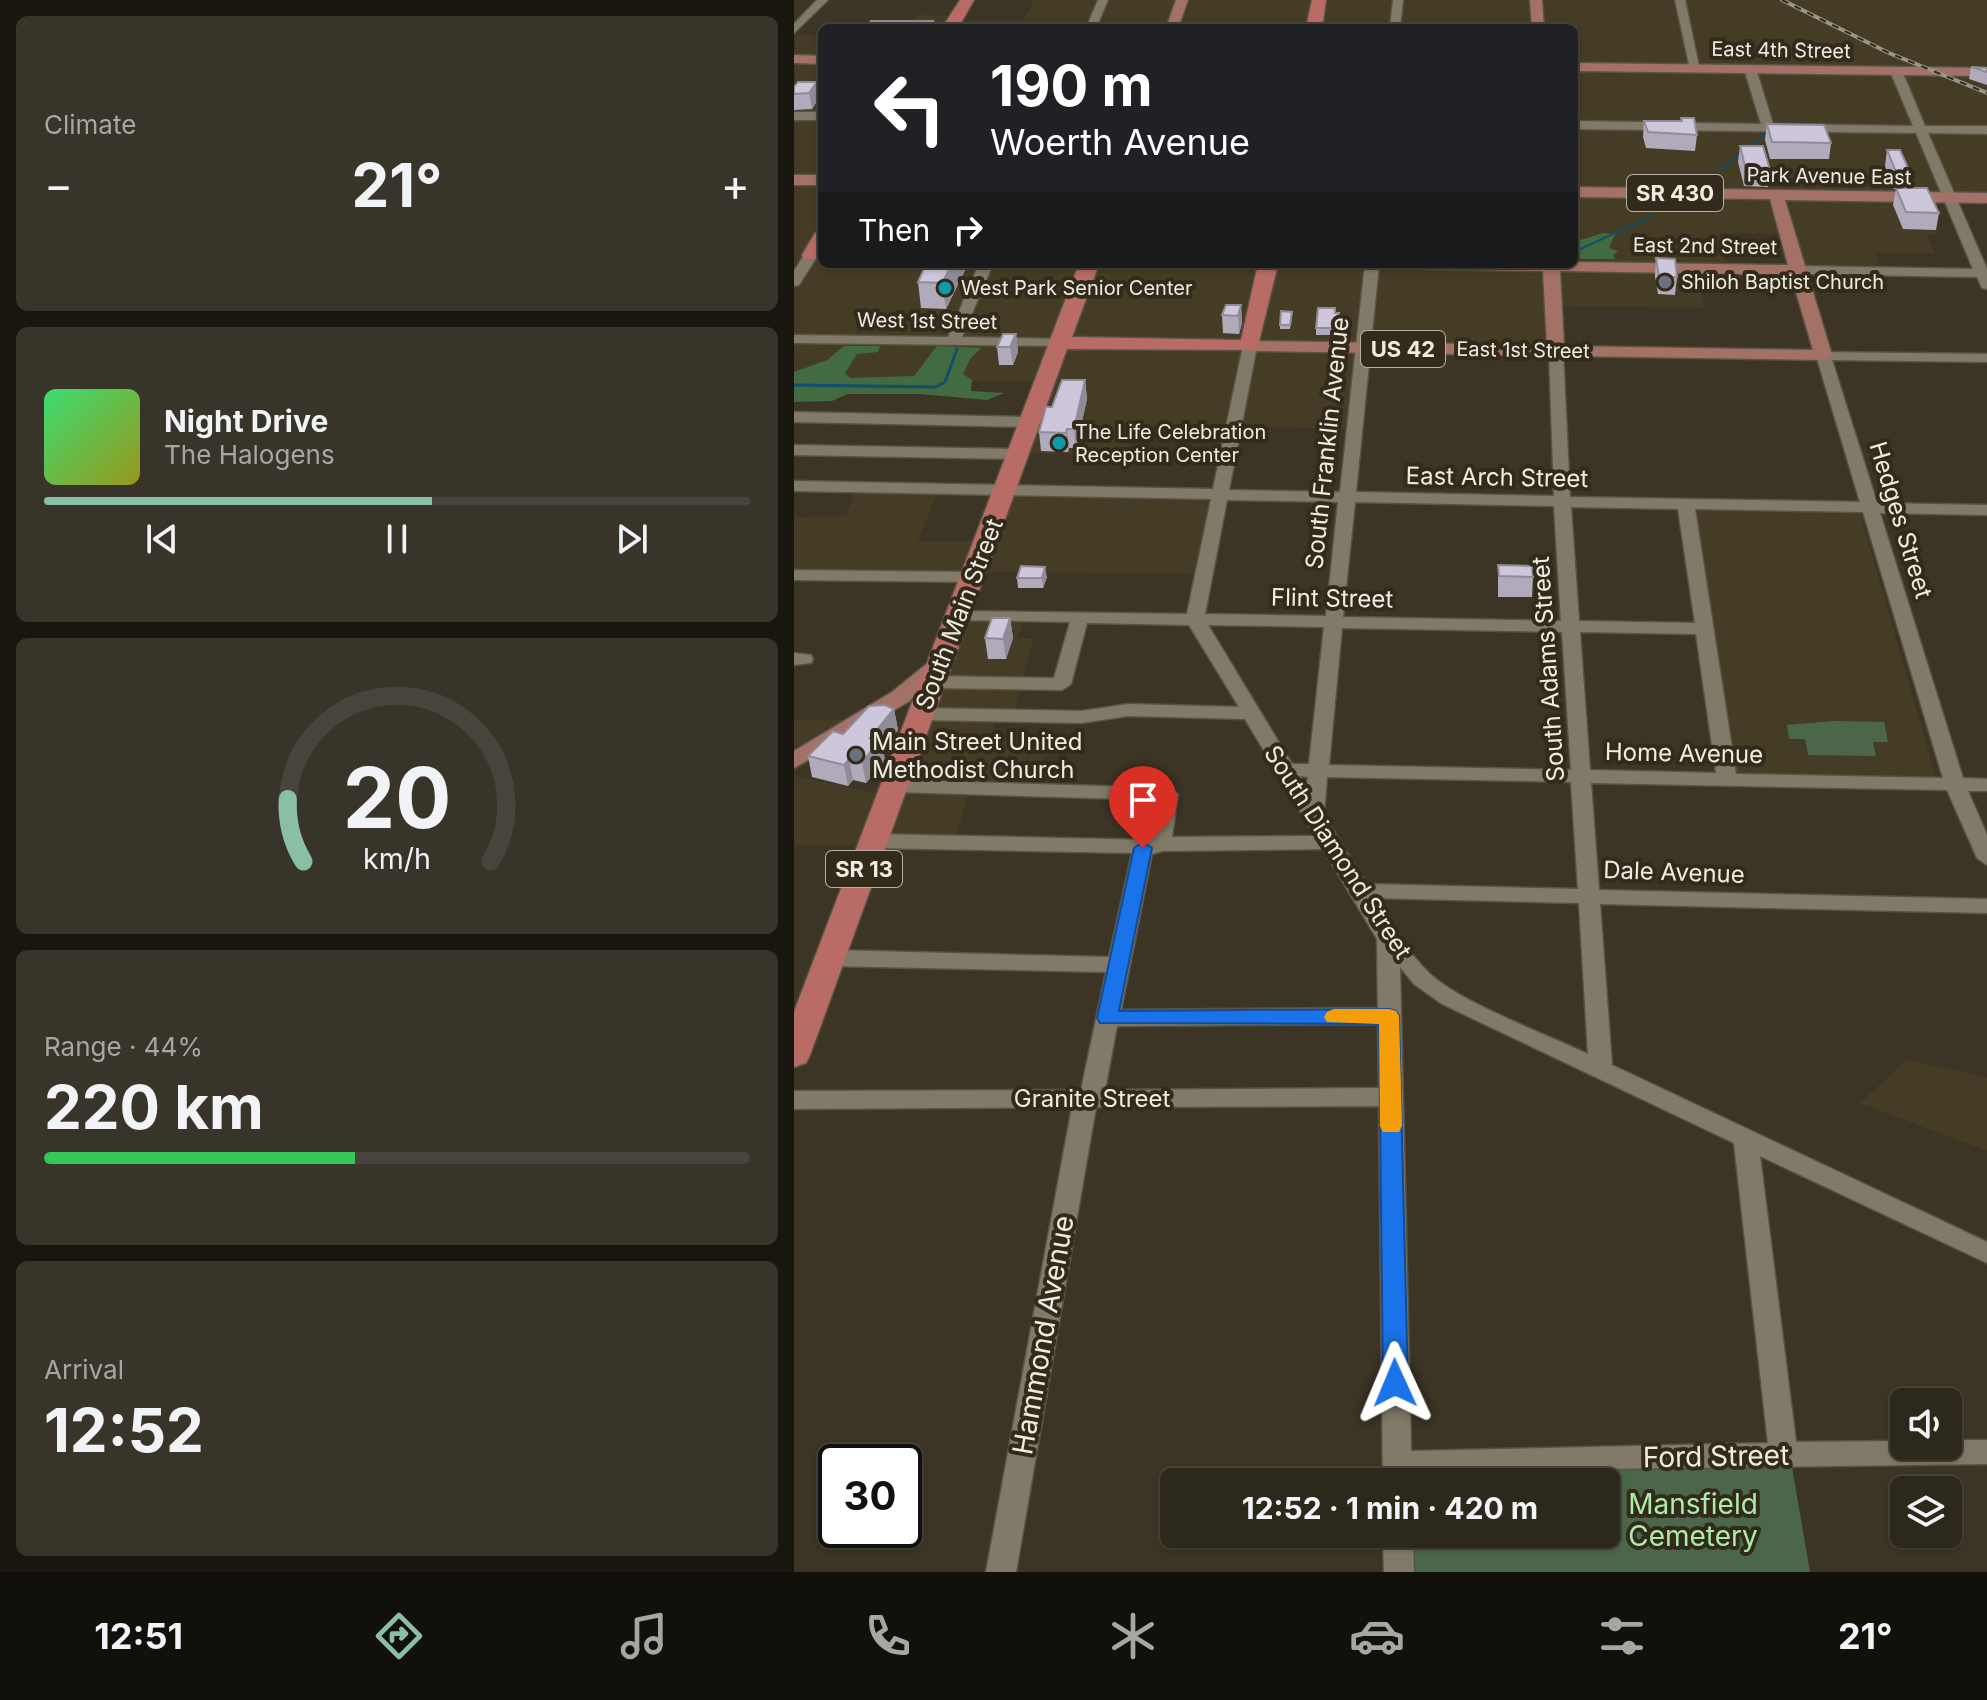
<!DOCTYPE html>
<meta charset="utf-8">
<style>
body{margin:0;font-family:Inter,sans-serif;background:#393429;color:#f1f3f6;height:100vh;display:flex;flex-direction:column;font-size:30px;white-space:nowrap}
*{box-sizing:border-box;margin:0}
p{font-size:26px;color:#a7a6a3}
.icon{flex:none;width:44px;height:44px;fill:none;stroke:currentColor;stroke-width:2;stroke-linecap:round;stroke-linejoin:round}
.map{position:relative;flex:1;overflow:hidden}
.sheet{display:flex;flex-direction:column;gap:16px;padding:16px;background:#19160f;width:794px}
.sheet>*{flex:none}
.top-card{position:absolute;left:24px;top:24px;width:760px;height:244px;border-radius:12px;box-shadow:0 2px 6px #0004,0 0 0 2px #48443b;background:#202124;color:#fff;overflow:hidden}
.controls{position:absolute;left:1096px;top:1388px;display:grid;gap:16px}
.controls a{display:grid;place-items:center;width:72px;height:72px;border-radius:12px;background:#2d281c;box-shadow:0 2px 6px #0004,0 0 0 2px #48443b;font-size:40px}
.speed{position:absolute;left:24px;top:1444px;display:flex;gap:16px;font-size:40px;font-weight:700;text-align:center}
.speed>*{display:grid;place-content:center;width:104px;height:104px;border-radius:50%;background:#2d281c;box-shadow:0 2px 6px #0004,0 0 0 2px #48443b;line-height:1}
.speed .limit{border:4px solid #111;border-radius:12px;background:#fff;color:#111}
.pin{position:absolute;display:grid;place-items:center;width:68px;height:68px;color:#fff;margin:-82px -34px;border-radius:50% 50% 50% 0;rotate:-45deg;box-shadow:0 0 8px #0007}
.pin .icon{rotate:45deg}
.me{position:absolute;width:88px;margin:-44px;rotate:359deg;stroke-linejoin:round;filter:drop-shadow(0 0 6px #0008)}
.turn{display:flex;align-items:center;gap:28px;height:168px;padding:0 40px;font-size:36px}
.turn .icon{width:104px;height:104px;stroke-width:2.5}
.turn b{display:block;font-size:56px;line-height:68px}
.then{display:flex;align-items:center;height:76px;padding:0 40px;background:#0003;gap:16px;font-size:30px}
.big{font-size:60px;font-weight:700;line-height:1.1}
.sheet .card{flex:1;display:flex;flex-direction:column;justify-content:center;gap:12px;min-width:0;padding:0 28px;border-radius:12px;background:#393429}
.sheet .dial{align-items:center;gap:0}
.dial svg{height:208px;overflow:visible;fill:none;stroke:#48443b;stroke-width:7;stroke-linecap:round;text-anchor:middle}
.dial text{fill:#f1f3f6;stroke:none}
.song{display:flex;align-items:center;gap:24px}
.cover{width:96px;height:96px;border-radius:12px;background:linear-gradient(135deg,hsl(140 70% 55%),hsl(60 70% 35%))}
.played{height:8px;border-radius:4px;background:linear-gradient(90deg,#8abfa5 55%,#48443b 55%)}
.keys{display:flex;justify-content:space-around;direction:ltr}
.heat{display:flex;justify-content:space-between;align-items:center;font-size:44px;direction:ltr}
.charge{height:12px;border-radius:6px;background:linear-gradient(90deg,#34c759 44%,#48443b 0)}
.trip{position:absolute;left:366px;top:1468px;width:460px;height:80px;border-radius:12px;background:#2d281c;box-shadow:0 2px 6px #0004,0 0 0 2px #48443b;font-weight:700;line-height:80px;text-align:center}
.tabs{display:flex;height:128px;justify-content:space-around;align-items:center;background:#12100b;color:#a7a6a3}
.tabs .icon{width:56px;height:56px}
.tabs .active{color:#8abfa5}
.tabs b{font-size:36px;color:#f1f3f6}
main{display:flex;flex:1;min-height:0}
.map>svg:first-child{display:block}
.built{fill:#453c25}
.green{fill:#4b674a}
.forest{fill:#436b42}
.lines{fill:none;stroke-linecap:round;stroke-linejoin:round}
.stream-far1{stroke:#114f6d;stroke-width:2}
.stream{stroke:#114f6d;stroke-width:3}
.minor-casing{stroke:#585344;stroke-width:3}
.major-casing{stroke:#585344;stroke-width:3}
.highway-casing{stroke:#585344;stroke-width:3}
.minor{fill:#827a68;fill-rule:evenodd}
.major{fill:#a37166;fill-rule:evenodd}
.highway{fill:#b96b65;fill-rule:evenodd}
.rail-casing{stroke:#9a9588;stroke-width:4}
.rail{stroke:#322b1b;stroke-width:2;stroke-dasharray:7;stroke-linecap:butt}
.wall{fill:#b1aabb}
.shaded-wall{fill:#908b99}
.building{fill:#cec6da;stroke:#908b99;stroke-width:2}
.route{fill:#1a73e8;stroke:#114b97;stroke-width:2}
.slow{fill:#f59e0b}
.worship-dot{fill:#6b7280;stroke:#322b1b;stroke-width:3}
.culture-dot{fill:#0f9aa8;stroke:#322b1b;stroke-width:3}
.labels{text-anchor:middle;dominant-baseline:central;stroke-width:8;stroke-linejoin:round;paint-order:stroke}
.far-street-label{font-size:20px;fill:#efebe1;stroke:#322b1b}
.far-poi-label{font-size:20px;fill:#efebe1;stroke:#322b1b;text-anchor:start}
.shield{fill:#322b1b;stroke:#b6b1a6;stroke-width:2}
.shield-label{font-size:22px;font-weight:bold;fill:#efebe1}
.street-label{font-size:24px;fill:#efebe1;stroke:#322b1b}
.poi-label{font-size:24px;fill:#efebe1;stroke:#322b1b;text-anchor:start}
.near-street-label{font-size:28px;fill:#efebe1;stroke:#322b1b}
.near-park-label{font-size:28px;fill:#acebaa;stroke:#322b1b}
</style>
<main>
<section class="sheet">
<div class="card"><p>Climate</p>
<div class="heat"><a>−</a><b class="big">21°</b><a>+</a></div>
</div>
<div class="card">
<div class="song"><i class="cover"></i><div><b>Night Drive</b><p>The Halogens</p></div></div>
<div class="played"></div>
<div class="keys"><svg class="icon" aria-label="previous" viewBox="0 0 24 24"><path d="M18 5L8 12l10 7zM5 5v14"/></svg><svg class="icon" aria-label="pause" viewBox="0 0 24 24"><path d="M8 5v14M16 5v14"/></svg><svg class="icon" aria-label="next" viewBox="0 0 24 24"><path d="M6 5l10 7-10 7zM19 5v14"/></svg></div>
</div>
<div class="card dial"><svg viewBox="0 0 100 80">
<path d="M14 69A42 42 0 1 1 86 69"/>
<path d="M14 69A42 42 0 0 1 8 45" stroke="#8abfa5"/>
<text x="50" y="56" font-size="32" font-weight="700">20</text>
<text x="50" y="72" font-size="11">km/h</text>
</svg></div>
<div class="card"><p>Range · 44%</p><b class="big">220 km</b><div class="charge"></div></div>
<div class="card"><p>Arrival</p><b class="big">12:52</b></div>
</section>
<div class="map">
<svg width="1193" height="1572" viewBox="0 0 1193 1572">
<rect width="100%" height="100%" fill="#3c3525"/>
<path class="built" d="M 240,0 L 1193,0 L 1193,201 L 1129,200 L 1144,235 L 1133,235 L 1141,254 L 1082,253 L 1089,275 L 1013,274 L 1000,234 L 925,233 L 935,272 L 904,272 L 911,308 L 753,306 L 754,354 L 573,351 L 567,429 L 340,425 L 331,455 L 227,453 L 253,381 L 0,381 L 1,34 L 28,35 L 28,264 L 780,264 L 780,28 L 82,28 L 115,24 L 122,15 L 165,16 L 163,21 L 229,21 Z
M 61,492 L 143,493 L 124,541 L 190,541 L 205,494 L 422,499 L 408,574 L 194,572 L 189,584 L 0,580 L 0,517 L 52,516 Z
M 897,510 L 1066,512 L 1142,778 L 939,774 L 933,709 L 914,589 Z
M 157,619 L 229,621 L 224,638 L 239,639 L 219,719 L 202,719 L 196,738 L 254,740 L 248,764 L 215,764 L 207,791 L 175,791 L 160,845 L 0,845 L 0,775 L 89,795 L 126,677 Z
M 0,720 L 84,720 L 0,772 Z
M 1113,1060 L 1193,1077 L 1193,1151 L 1066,1103 Z"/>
<path class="green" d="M 1040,721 L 1090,722 L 1094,742 L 1079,742 L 1082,756 L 1014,755 L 1011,739 L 995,739 L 993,725 Z
M 805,1466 L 998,1467 L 1016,1572 L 614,1572 L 612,1534 L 812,1534 L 812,1482 L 610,1482 L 609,1471 Z"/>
<path class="forest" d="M 809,233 L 821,234 L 815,248 L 824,251 L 819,255 L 821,259 L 780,259 L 780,242 Z
M 50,346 L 86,346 L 84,352 L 63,354 L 51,373 L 56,378 L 120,376 L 143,346 L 187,348 L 176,359 L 169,374 L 178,380 L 177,391 L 210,393 L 193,400 L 127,394 L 53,394 L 38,401 L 0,402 L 0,372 L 33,360 Z"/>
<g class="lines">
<path class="stream-far1" d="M 956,147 L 974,133
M 925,170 L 949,153
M 780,252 L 858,216"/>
<path class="stream" d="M 0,385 L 142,387 L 151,382 L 163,349"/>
<g class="minor-casing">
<path id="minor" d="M 23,0 L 34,0 L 0,33 L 0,24 Z
M 304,0 L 314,0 L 302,28 L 292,28 Z
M 599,0 L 609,0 L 606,28 L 596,28 Z
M 881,0 L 891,0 L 906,71 L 896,69 Z
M 956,66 L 962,69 L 979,124 L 1119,126 L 1096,71 L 1102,68 L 1108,71 L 1131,126 L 1193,126 L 1193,134 L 1134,133 L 1193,269 L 1193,289 L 1188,288 L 1183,277 L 1004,274 L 997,270 L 1004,266 L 1179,269 L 1122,133 L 780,129 L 780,121 L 967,124 L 950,69 Z
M 0,112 L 28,112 L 28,120 L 0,120 Z
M 12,252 L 24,255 L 5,285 L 0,286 L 0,271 Z
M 185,264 L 199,264 L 168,337 L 265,339 L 270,340 L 270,346 L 0,343 L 0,335 L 154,337 Z
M 571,264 L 585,264 L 562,492 L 760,496 L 755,351 L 762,347 L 769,351 L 776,497 L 1066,502 L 1022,355 L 1024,352 L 1193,354 L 1193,362 L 1038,360 L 1083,503 L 1193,505 L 1193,515 L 1086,513 L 1169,778 L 1193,779 L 1193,791 L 1174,791 L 1193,835 L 1193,865 L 1183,858 L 1153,790 L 797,783 L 805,890 L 1193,899 L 1193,913 L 806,904 L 818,1065 L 1193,1242 L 1193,1263 L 966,1156 L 1002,1442 L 1110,1441 L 1110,1446 L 1154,1446 L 1154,1440 L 1193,1440 L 1193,1464 L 809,1469 L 617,1476 L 617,1482 L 589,1482 L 585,1106 L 302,1107 L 222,1572 L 192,1572 L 278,1107 L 0,1109 L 0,1091 L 287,1090 L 312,972 L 37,966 L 29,963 L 26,958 L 29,953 L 37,950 L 315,957 L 338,853 L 81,848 L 71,841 L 81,834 L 357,840 L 363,800 L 101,792 L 91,786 L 101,780 L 374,788 L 384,794 L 378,837 L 521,836 L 451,719 L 334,716 L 288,723 L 126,720 L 116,714 L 126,708 L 288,711 L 334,704 L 445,707 L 395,625 L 293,623 L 277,684 L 268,690 L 138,688 L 129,682 L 138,676 L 260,678 L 276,622 L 164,620 L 158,619 L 155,615 L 158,611 L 393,614 L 417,499 L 0,491 L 0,481 L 419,489 L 449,346 L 456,342 L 463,346 L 435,490 L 546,492 ZM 433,500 L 544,502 L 532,616 L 411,614 ZM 561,502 L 760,506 L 767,621 L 549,617 ZM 777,507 L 884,509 L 901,623 L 785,621 ZM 901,509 L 1069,512 L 1149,778 L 942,774 ZM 414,625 L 530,627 L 515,764 L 498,764 ZM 548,628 L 768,632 L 777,770 L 535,765 ZM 786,632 L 902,634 L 922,773 L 796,770 ZM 506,776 L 514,777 L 512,787 ZM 533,777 L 777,782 L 784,889 L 572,884 L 530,815 ZM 529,849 L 583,939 L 584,1008 L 327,1010 L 358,854 L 369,851 ZM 580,898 L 785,903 L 794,1054 C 752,1034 667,1003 635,973 C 613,951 596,924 580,898 ZM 606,967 L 620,984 L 648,1004 L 940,1143 L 974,1443 L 617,1451 ZM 584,1024 L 585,1088 L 311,1090 L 323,1026 Z
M 0,412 L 236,417 L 244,422 L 236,427 L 0,422 Z
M 0,445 L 224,449 L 232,454 L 224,459 L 0,455 Z
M 0,570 L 179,572 L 188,577 L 179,582 L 0,580 Z
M 0,653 L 17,655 L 19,659 L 17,663 L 0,665 Z
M 589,1534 L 619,1534 L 620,1572 L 590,1572 Z"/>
</g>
<g class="major-casing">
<path id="major" d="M 382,0 L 394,0 L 384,28 L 372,28 Z
M 736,0 L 748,0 L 750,28 L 738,28 Z
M 0,55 L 28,56 L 28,64 L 0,63 Z
M 780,63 L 1193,68 L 1193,76 L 780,71 Z
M 0,175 L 28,175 L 28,185 L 0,185 Z
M 780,187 L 1193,193 L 1193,203 L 991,200 L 1038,355 L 1029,360 L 456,351 L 447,346 L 456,341 L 753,345 L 749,271 L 628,269 L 620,264 L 780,264 L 780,262 L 994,265 L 976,199 L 780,197 ZM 766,271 L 997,275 L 1019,350 L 770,346 Z
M 143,660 L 154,667 L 114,702 L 0,768 L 0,751 L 98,692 L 135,662 Z"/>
</g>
<g class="highway-casing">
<path id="highway" d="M 166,0 L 180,0 L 164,28 L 148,28 Z
M 518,0 L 532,0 L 528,28 L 512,28 Z
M 28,231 L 28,252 L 24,259 L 10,259 L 8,255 L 21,233 Z
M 285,264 L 305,264 L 278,337 L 447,340 L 464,264 L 484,264 L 463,350 L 273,349 L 16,1055 L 12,1063 L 0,1067 L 0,1012 Z"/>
</g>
<use href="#minor" class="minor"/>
<use href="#major" class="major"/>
<use href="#highway" class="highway"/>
<g class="rail-casing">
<path id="rail" d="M 988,0 L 1095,53 L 1193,93"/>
</g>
<use href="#rail" class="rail"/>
</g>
<path class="wall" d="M 1177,67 L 1193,68 L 1193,85 L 1175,79 Z
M 0,87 L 26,97 L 18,109 L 0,110 Z
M 887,118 L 903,135 L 901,151 L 852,148 L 849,137 L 850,121 L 887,121 Z
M 973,124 L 1037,143 L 1035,159 L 976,159 L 971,140 Z
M 946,146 L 976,170 L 974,187 L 950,186 L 944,162 Z
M 1093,150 L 1116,172 L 1113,188 L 1145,213 L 1142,230 L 1109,229 L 1099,205 L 1102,189 L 1100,189 L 1091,166 Z
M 862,258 L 883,277 L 881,295 L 864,294 L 861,276 Z
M 174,264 L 152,309 L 127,308 L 124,282 Z
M 447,305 L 448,323 L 445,334 L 429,333 L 428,315 Z
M 541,313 L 545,313 L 544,335 L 522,335 L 522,328 Z
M 498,316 L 496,329 L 486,329 L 486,325 Z
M 222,334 L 224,352 L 219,365 L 205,365 L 203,347 Z
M 291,380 L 293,399 L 282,448 L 275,448 L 274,452 L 247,451 L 245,432 L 258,407 Z
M 704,565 L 739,577 L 738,597 L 704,597 Z
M 253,577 L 249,588 L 224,588 L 223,578 Z
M 216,618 L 219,638 L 212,659 L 194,659 L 191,638 Z
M 100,709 L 104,730 L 89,748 L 91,761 L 72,783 L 59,780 L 54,786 L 18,777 L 14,756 L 49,734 Z"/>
<path class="shaded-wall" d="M 23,82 L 26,97 L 18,109 L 15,93 Z
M 158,264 L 174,264 L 152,309 L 148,283 Z
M 447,305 L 448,323 L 445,334 L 444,316 Z
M 222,334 L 224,352 L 219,365 L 216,347 Z
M 291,380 L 293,399 L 282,448 L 280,429 Z
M 273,429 L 275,448 L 274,452 L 272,433 Z
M 251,567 L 253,577 L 249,588 L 248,578 Z
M 216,618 L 219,638 L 212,659 L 209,639 Z
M 100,709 L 104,730 L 89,748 L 91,761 L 72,783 L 68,762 L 76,738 Z
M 55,759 L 59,780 L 54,786 L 50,765 Z"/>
<path class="building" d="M 77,21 L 139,21 L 134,28 L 72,28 Z
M 1177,67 L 1193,68 L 1193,72 Z
M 4,82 L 23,82 L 15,93 L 0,94 L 0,87 Z
M 887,118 L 900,118 L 903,135 L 854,132 L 850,121 L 888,121 Z
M 973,124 L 1030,125 L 1037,143 L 978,142 Z
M 946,146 L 969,146 L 976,170 L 952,170 Z
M 1093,150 L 1106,150 L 1116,172 L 1102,172 Z
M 1102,188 L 1133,188 L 1145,213 L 1112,212 Z
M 862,258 L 881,259 L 883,277 L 865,277 Z
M 132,264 L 158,264 L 148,283 L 124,282 Z
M 432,305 L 447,305 L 444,316 L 428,315 Z
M 524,308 L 541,308 L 541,313 L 545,313 L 544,328 L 522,328 Z
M 487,311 L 498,312 L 496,325 L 486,325 Z
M 209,334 L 222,334 L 216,347 L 203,347 Z
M 268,380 L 291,380 L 280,429 L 273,429 L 272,433 L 245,432 L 252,407 L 258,407 Z
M 704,565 L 738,566 L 739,577 L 705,576 Z
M 227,566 L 251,567 L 248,578 L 223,578 Z
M 198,618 L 216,618 L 209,639 L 191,638 Z
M 91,705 L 100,709 L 76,738 L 87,740 L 68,762 L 55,759 L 50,765 L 14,756 L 39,731 L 49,734 L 75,706 Z"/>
<path class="route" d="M 349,842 L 358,848 L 325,1011 L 595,1009 L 602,1011 L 605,1016 L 614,1383 L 610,1390 L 601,1393 L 593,1390 L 589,1383 L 585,1024 L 306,1023 L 303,1018 L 340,848 Z"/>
<path class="slow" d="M 540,1009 L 595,1009 L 602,1011 L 605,1016 L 608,1126 L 605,1132 L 589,1132 L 586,1126 L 585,1024 L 533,1022 L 530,1017 L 533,1012 Z"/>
<g class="worship-dot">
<circle cx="871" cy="282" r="8"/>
<circle cx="62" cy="755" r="8"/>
</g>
<g class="culture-dot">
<circle cx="151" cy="288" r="8"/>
<circle cx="265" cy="443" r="8"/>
</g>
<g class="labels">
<g class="far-street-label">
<text transform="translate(987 50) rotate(1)">East 4th Street</text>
<text transform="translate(1035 176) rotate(1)">Park Avenue East</text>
<text transform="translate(911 246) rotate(1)">East 2nd Street</text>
<text transform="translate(133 321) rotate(1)">West 1st Street</text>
<text transform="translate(729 350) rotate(1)">East 1st Street</text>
</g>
<g class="far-poi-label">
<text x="887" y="282">Shiloh Baptist Church</text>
<text x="167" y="288">West Park Senior Center</text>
<text x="281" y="432">The Life Celebration<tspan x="281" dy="23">Reception Center</tspan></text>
</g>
<g class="shield">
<rect x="833" y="175" width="96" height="36" rx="6"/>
<rect x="567" y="331" width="84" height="36" rx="6"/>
<rect x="32" y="851" width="76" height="36" rx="6"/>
</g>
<g class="shield-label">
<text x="881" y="193">SR 430</text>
<text x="609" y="349">US 42</text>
<text x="70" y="869">SR 13</text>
</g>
<g class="street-label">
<text transform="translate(533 443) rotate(-84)">South Franklin Avenue</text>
<text transform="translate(703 477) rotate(1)">East Arch Street</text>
<text transform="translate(1107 520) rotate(73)">Hedges Street</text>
<text transform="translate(538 598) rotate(1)">Flint Street</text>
<text transform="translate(165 614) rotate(-69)">South Main Street</text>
<text transform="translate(754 669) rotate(-94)">South Adams Street</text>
<text transform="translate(890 753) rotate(1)">Home Avenue</text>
<text transform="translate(544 852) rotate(57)">South Diamond Street</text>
<text transform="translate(880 872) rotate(2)">Dale Avenue</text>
<text x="298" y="1098">Granite Street</text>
</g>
<g class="poi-label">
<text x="78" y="741">Main Street United<tspan x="78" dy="28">Methodist Church</tspan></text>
</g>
<g class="near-street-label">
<text transform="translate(249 1335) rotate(-80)">Hammond Avenue</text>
<text transform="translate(922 1456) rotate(-1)">Ford Street</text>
</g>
<g class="near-park-label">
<text x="899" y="1504">Mansfield<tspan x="899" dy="32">Cemetery</tspan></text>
</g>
</g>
</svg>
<div class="controls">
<a><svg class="icon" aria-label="sound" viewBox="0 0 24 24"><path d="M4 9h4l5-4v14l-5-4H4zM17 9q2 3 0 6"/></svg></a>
<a><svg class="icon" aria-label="layers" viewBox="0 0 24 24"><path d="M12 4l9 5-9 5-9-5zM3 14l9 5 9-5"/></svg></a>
</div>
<div class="speed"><div class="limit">30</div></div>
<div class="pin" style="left:349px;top:848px;background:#d93025"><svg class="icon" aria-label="arrive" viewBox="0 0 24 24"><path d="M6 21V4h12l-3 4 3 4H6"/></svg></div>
<svg class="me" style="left:601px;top:1383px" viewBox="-20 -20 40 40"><path d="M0-17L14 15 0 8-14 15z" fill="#1a73e8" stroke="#fff" stroke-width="4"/></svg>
<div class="trip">12:52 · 1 min · 420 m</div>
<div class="top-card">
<div class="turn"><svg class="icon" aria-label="left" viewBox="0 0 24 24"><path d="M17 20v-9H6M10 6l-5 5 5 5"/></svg><div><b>190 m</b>Woerth Avenue</div></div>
<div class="then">Then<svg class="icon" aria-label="right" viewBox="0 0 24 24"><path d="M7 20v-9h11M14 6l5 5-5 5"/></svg></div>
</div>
</div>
</main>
<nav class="tabs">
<b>12:51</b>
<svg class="icon active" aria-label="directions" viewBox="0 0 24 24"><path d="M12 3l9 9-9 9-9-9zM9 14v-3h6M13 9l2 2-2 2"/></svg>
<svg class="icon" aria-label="music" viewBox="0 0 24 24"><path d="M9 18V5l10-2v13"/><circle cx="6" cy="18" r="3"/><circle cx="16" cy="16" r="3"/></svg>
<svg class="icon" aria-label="phone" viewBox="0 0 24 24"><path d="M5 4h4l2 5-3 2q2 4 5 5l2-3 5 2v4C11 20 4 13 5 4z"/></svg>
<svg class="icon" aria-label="climate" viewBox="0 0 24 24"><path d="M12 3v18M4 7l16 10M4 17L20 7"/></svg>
<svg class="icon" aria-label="car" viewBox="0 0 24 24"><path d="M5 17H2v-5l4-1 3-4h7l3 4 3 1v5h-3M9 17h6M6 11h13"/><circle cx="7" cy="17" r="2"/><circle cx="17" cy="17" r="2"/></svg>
<svg class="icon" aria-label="filters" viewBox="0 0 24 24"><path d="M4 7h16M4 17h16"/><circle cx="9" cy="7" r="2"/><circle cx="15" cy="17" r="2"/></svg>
<b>21°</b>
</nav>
